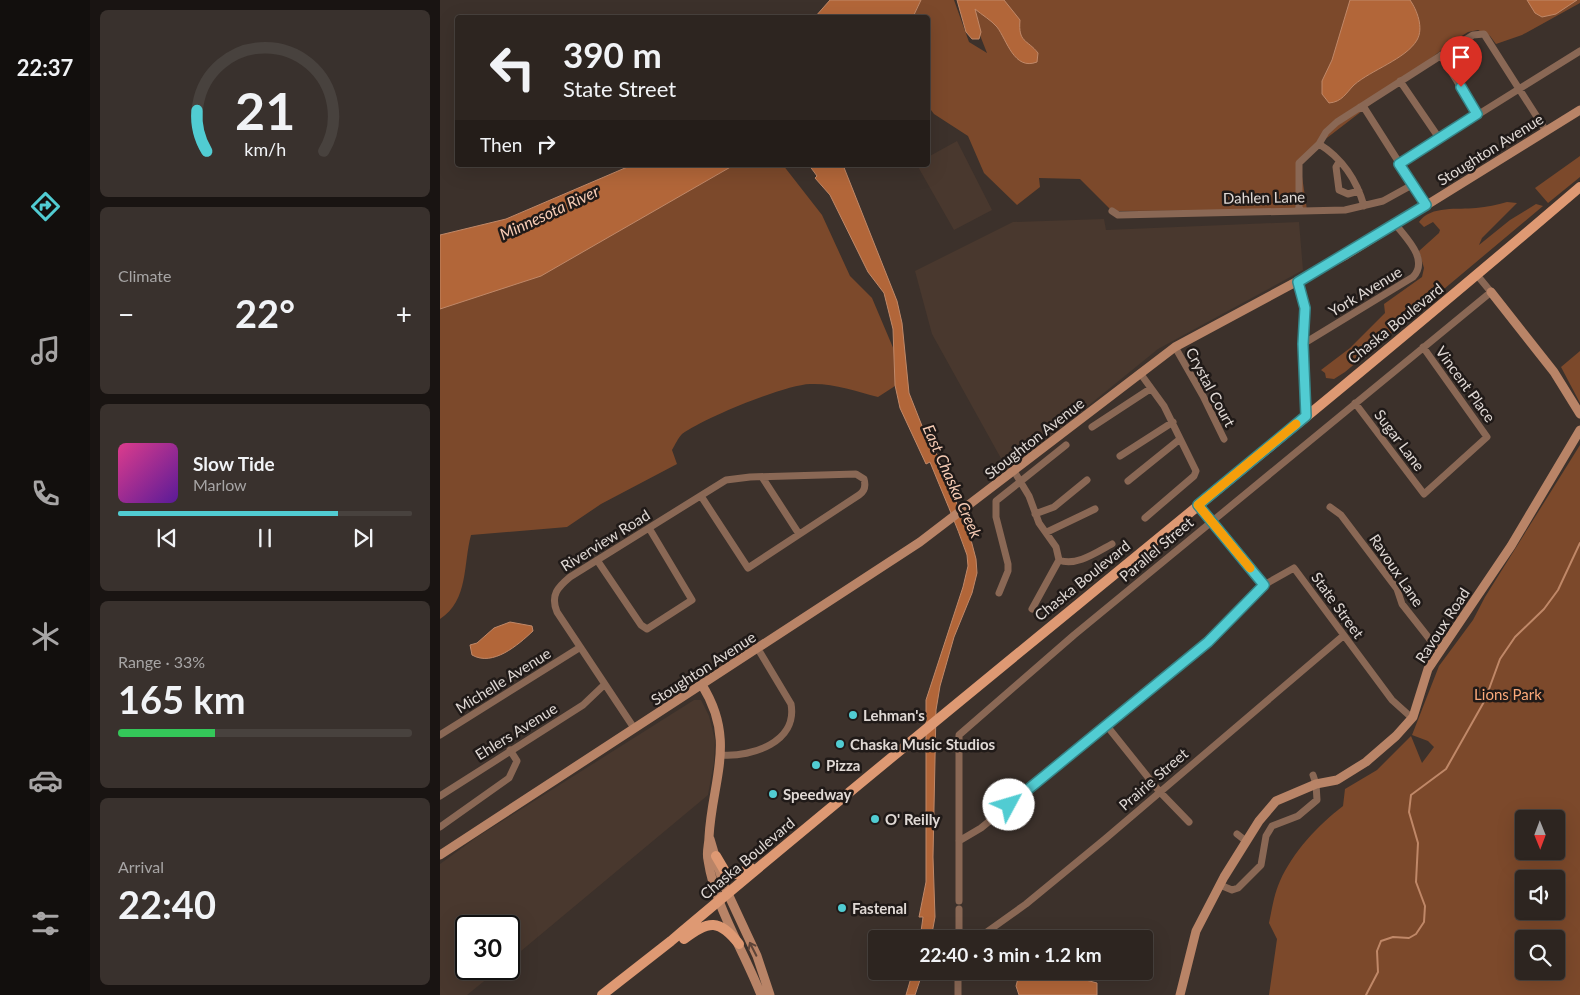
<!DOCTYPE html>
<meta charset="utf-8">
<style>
body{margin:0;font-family:Lato,sans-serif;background:#39312d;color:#f1f3f6;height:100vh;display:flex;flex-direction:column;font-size:19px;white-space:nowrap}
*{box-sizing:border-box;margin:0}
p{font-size:16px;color:#a7a5a5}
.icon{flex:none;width:28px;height:28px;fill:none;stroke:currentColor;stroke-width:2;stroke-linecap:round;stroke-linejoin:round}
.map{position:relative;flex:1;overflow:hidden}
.details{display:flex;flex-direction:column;gap:10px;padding:10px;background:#191412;width:350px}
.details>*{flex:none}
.banner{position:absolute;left:15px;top:15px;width:475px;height:152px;border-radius:5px;box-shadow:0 5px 20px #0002,0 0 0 1px #48423e;background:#2d2520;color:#f1f3f6;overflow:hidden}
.needle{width:32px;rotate:179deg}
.controls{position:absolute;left:1075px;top:810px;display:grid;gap:10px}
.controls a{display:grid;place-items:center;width:50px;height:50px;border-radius:5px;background:#2d2520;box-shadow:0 5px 20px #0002,0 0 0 1px #48423e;font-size:25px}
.speed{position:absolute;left:15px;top:915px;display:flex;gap:10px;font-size:25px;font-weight:700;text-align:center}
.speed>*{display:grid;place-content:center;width:65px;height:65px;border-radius:50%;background:#2d2520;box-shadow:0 5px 20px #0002,0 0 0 1px #48423e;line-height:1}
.speed .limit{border:2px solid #111;border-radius:8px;background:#fff;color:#111}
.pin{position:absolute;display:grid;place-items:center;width:42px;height:42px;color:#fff;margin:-51px -21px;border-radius:50% 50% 50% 0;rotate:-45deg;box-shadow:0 0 5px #0007}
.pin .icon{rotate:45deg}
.me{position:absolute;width:55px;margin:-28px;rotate:51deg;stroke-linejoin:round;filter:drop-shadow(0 0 4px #0008)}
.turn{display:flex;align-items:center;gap:18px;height:105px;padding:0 25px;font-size:22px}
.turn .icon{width:65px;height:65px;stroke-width:2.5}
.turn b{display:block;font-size:35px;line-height:42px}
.then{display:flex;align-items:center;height:48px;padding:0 25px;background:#0003;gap:10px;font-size:19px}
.big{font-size:38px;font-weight:700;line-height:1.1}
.details .card{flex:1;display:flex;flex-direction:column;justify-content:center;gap:8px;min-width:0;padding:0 18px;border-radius:8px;background:#39312d}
.details .dial{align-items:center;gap:0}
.dial svg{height:130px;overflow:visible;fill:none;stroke:#48423e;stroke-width:7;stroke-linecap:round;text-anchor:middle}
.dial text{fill:#f1f3f6;stroke:none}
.song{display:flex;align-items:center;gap:15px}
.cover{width:60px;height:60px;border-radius:8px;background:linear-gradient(135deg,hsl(330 70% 55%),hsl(270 70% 35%))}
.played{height:5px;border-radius:2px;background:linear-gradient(90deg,#51ccd2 75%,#48423e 75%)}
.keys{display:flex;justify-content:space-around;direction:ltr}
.heat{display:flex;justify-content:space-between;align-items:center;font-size:28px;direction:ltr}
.charge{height:8px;border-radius:4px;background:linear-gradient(90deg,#34c759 33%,#48423e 0)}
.trip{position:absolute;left:428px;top:930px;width:285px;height:50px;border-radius:5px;background:#2d2520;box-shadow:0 5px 20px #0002,0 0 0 1px #48423e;font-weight:700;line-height:50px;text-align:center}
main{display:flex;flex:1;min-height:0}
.tabs{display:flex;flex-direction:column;width:90px;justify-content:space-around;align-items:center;background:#120f0d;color:#a7a5a5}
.tabs .icon{width:35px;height:35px}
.tabs .active{color:#51ccd2}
.tabs b{font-size:22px;color:#f1f3f6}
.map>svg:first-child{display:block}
.built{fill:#49382e}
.green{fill:#7c492b;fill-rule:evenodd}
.water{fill:#b26639;stroke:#c08868}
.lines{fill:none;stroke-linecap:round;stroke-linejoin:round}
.stream{stroke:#c08868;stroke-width:2}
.street{stroke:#8a6855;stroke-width:7}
.secondary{stroke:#b98467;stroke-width:9}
.primary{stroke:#de9973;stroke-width:10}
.oneway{stroke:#5d4438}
.route-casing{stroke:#358588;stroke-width:12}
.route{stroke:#51ccd2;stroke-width:9}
.slow{stroke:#f59e0b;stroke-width:9}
.poi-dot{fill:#51ccd2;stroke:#201a18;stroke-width:2}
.labels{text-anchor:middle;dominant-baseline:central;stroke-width:5;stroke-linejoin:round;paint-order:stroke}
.street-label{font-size:15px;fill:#e0d9d5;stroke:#201a18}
.park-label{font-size:15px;fill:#fca97a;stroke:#201a18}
.poi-label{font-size:15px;font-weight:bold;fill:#e0d9d5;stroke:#201a18;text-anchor:start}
.water-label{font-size:16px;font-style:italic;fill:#f7ccb5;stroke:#201a18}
</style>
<main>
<nav class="tabs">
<b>22:37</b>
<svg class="icon active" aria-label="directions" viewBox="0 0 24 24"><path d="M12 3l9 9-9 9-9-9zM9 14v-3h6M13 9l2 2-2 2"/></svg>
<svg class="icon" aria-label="music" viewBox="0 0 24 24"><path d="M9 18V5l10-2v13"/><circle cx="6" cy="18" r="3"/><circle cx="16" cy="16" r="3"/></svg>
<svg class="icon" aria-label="phone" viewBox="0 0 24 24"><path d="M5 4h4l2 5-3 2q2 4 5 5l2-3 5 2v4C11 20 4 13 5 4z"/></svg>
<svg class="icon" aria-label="climate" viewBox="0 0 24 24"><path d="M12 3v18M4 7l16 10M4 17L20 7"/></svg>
<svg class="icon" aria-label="car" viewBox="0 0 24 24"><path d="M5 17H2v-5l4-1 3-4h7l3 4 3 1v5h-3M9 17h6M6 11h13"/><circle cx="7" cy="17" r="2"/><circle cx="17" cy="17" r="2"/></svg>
<svg class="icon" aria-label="filters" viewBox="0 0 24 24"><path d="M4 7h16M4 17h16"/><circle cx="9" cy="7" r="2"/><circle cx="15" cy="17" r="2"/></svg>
</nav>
<section class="details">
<div class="card dial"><svg viewBox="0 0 100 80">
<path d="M14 69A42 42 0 1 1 86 69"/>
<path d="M14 69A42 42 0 0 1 8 44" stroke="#51ccd2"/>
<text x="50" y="56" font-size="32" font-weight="700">21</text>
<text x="50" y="72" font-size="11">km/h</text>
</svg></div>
<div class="card"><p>Climate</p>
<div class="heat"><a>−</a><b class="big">22°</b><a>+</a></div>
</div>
<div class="card">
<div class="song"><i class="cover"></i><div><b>Slow Tide</b><p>Marlow</p></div></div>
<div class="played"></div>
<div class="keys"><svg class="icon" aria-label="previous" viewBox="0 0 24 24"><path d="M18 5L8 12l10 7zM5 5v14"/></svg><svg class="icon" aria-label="pause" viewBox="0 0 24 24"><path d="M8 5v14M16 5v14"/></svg><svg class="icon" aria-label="next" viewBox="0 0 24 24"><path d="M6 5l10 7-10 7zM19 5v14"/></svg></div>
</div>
<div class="card"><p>Range · 33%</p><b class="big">165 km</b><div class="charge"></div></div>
<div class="card"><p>Arrival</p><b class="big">22:40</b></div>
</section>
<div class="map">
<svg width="1140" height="995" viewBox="0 0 1140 995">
<rect width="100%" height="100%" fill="#3c312b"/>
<path class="built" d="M 517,141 L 552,210 L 514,230 L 477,165 L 488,165 L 488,157 Z
M 664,219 L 666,230 L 859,222 L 863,270 L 718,349 L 568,471 L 492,334 L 475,271 L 573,222 Z
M 254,700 L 261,700 L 269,716 L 275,740 L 274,762 L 268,795 L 69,961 L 69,926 L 26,926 L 26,969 L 59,969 L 27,995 L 0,995 L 0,864 L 37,837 Z"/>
<path class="green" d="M 481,0 L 514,0 L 529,42 L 547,53 L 526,0 L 1140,0 L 1140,3 L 1082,35 L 1056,44 L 1050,36 L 1038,30 L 1028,32 L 1012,42 L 879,144 L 860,163 L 867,210 L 672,211 L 640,179 L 599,178 L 600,187 L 577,205 L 544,173 L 528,136 L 494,114 L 488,106 L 488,18 L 473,18 Z
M 1140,156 L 1140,177 L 1108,203 L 1095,188 Z
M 286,165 L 343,165 L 382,215 L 410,276 L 432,298 L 454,350 L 455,386 L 438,397 C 416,391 393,383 370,384 C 344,385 264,418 242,434 C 238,438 235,445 232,450 L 237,464 L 161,504 L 127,527 L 31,535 C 23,564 29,600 0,619 L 0,307 Z
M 1067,202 L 1077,203 L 1042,238 L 1039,245 L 1070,220 L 1096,204 L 1103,206 L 905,372 L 894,379 L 886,378 L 885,373 L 881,370 L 910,348 L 945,313 L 944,304 L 982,277 L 984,268 L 979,251 L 999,233 L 1000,230 L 993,222 L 984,227 L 979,222 C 991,205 1018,210 1036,208 C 1047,207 1057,205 1067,202 Z
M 1140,351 L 1140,403 L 1121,367 Z
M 1140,445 L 1140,995 L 829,995 L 837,939 L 829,923 C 832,909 834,894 840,881 C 853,852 878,825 903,806 L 905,789 L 937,770 L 971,736 L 982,763 L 994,747 L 988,741 L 972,735 L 999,666 L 1033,620 L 1045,597 ZM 1084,819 L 1116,819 L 1116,851 L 1084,851 ZM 1084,879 L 1116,879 L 1116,911 L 1084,911 ZM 1084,939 L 1116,939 L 1116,971 L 1084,971 Z"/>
<path class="water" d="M 390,0 L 481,0 L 473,17 L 375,17 Z
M 517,0 L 564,0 L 580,20 C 578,43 587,39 598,53 L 597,62 C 574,71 567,40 557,27 C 551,20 542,15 535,9 L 541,32 L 539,39 L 532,39 L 526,32 Z
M 910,0 L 970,0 C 977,10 984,28 977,40 C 966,59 931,70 914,85 C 906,93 902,102 889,103 L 882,94 L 882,81 L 892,60 Z
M 1087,0 L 1137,0 L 1116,14 L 1102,17 L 1095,13 Z
M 192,165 L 294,165 L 101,276 L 0,309 L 0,235 L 66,219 Z
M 369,165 L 403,165 L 457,301 L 462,323 L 469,393 L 486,436 L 499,458 L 497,459 L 505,473 L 531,540 L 536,559 L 537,573 L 532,593 L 514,637 L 500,686 L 496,710 L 493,857 L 495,917 L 491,939 L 480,939 L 483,917 L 479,917 L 486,882 L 486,700 L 523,587 L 528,566 L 527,555 C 516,523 502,492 490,462 L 486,464 L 460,408 L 455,385 L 453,329 L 444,293 L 428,272 L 390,195 L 375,178 L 377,176 Z
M 70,622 L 92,626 L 93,631 C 78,645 53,667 32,655 L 30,645 L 37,643 L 54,628 Z
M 473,971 L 483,971 L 475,995 L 466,995 Z
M 580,971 L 634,971 L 642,979 L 657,983 L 657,995 L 579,995 L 576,986 Z"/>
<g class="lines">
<path class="stream" d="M 926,995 L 938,972 L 937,951 L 941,941 L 953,937 L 969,938 L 976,934 L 984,922 L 985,906 L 976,882 L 978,843 L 969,812 L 971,795 L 1006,769 L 1045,700 L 1060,659 L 1075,637 L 1104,609 L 1118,590 L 1140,543"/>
<path class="street" d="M 1001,55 L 1037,114
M 960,81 L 999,138
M 920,107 L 925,109 L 986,205
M 879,144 C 902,158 917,181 924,206
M 899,162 L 896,167 L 899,190 L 908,194 L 919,191
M 959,164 L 1140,51
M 859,210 L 859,163 L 879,144 L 886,132 L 897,122 L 1033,35 L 1044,34 L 1106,131
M 672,211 L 678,215 L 905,210 L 943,201 L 972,185
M 858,282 L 865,308 L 863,344 L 866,416
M 863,344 L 973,277 C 989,260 967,239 956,225
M 735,347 L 763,396 L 784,439
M 700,373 L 724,406 L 756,471 L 754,476 L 705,518
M 915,403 L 984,494 L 1047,437 L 983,347
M 652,427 L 710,389
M 680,456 L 733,422
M 574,471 L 589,496 L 599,523 L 616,547 L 619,560 C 636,567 657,552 672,544
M 322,477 L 359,534
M 688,481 L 740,439
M 758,505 L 824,585
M 890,507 L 901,515 L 957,589 L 962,604 L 999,651
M 595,514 L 614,507 L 647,480
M 607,532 L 655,509
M 157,560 L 201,625 L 207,629 L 252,600 L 209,528
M 559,593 L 568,571 L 568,564 L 556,517 L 556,501 L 626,445
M 592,609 L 619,560
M 667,726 L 719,791 L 749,822
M 194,728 L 117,612 C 110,595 118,587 130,577 L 286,480 L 310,477 L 416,474 L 424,479 C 426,486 425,491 419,495 L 308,568 L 261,496
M 0,735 L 139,648
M 282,755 C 312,757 358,742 351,704 L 318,649
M 0,796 L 143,705 L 164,685
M 0,827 L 69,778 L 77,761 L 70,750
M 797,834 L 806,841
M 519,841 L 541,828 L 768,642 L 824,585 L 854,568 L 952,700 L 972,718
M 780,885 L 792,890 L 798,888 L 821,865 L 826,836 L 832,826 L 858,816 L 877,800 L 876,784 L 873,775
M 519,901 L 519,735 L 634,635 L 1051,292 L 1037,275
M 519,939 L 519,909
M 537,939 L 586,904 L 665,839 L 903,636
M 518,995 L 518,971"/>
<path class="secondary" d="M 1051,292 L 1114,372 L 1140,414
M 262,685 C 297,741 272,780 269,837 C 269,845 266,852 268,860 C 275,907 304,951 321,995
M 270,839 L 283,883 L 317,956 L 330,995
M 0,855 L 480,542 L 735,347 L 906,255 L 1140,110
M 740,995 L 756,931 L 784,877 L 819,821 L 836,801 L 876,784 L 897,780 L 926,762 L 956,736 L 973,717 L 988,669 L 1071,546 L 1140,430"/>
<path class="primary" d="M 276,856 L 286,873 L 298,874 L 311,868
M 244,939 C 269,920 279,919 299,944
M 162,995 L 231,941 C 532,687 841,443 1140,187"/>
</g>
<defs><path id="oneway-shaft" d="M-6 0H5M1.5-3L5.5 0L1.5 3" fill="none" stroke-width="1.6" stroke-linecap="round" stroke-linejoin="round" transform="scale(1.25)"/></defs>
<use class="oneway" href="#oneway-shaft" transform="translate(313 949) rotate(-117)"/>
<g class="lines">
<g class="route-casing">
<path id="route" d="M 569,805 L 768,642 L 824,585 L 758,505 L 866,416 L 863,344 L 865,308 L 858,282 L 986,205 L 959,164 L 1037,114 L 1021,87"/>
</g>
<use href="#route" class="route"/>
<path class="slow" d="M 810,568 L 758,505 L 856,424"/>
</g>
<g class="poi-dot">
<circle cx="413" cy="715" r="5"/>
<circle cx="400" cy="744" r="5"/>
<circle cx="376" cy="765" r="5"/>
<circle cx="333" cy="794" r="5"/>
<circle cx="435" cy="819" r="5"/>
<circle cx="402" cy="908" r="5"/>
</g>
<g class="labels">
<g class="street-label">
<text transform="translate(1050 149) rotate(-32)">Stoughton Avenue</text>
<text transform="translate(824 197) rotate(-1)">Dahlen Lane</text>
<text transform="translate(925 291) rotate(-31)">York Avenue</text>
<text transform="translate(955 323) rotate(-39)">Chaska Boulevard</text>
<text transform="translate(1026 384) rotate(54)">Vincent Place</text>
<text transform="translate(771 387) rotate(62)">Crystal Court</text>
<text transform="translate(594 438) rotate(-38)">Stoughton Avenue</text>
<text transform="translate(960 440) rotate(53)">Sugar Lane</text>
<text transform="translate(165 540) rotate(-32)">Riverview Road</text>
<text transform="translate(716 549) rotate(-40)">Parallel Street</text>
<text transform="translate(957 570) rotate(56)">Ravoux Lane</text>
<text transform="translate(642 580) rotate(-39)">Chaska Boulevard</text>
<text transform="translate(898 605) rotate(54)">State Street</text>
<text transform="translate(1002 625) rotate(-57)">Ravoux Road</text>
<text transform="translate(263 668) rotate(-33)">Stoughton Avenue</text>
<text transform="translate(63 680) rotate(-32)">Michelle Avenue</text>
<text transform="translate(76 731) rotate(-32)">Ehlers Avenue</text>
<text transform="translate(713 779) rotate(-41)">Prairie Street</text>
<text transform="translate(307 858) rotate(-40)">Chaska Boulevard</text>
</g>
<g class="park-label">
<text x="1068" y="694">Lions Park</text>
</g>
<g class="poi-label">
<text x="423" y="715">Lehman's</text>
<text x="410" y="744">Chaska Music Studios</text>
<text x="386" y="765">Pizza</text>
<text x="343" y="794">Speedway</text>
<text x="445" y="819">O' Reilly</text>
<text x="412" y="908">Fastenal</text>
</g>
<g class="water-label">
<text transform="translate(109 212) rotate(-25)">Minnesota River</text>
<text transform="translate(513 481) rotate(66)">East Chaska Creek</text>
</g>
</g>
</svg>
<div class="controls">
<a><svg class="needle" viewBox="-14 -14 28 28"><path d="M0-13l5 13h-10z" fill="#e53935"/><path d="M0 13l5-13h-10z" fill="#a7a5a5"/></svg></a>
<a><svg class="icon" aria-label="sound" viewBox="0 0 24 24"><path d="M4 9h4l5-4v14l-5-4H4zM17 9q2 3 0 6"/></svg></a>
<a><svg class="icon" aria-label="search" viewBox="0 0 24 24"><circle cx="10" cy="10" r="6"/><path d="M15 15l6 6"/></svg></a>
</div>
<div class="speed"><div class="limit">30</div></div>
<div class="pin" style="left:1021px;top:87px;background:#d93025"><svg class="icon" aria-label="arrive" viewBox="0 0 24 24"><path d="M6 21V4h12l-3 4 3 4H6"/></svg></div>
<svg class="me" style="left:569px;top:805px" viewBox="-20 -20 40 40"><circle r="19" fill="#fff"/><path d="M0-13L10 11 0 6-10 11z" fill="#51ccd2"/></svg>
<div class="trip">22:40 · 3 min · 1.2 km</div>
<div class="banner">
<div class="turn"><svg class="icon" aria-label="left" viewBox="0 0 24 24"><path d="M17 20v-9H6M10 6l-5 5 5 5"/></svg><div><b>390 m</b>State Street</div></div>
<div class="then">Then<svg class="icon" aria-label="right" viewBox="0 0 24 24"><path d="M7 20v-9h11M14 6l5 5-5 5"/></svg></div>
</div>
</div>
</main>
